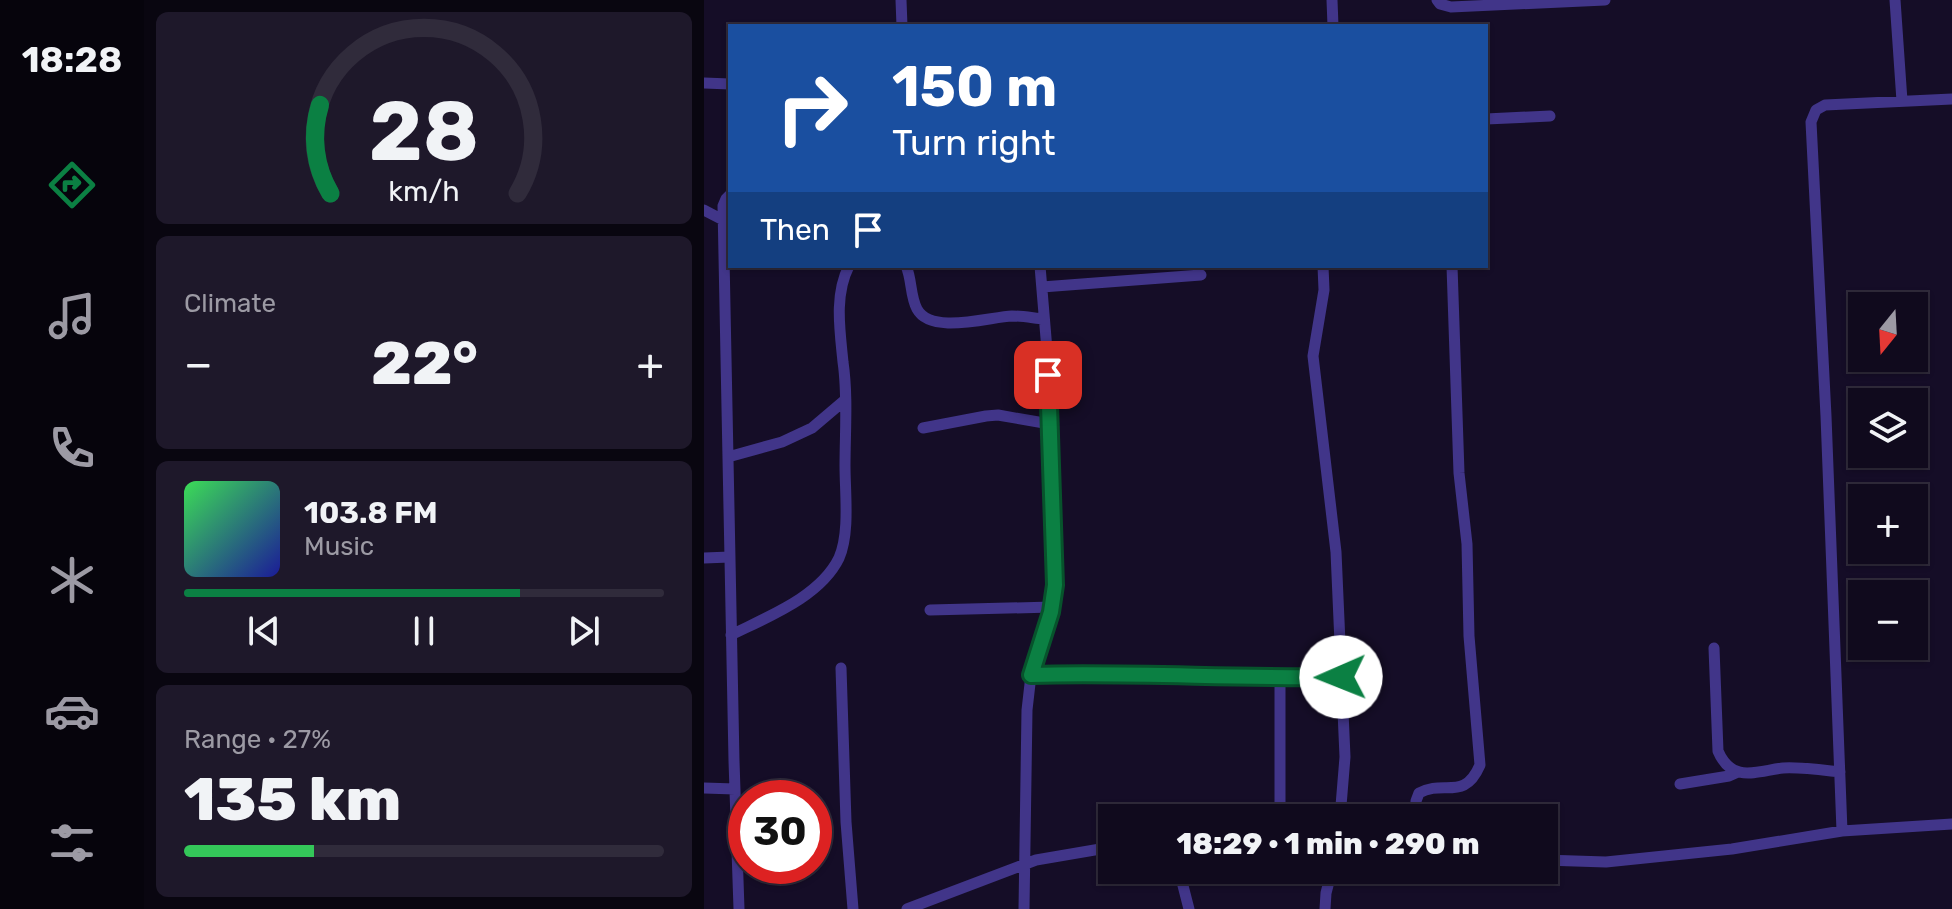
<!DOCTYPE html>
<meta charset="utf-8">
<style>
body{margin:0;font-family:Rubik,sans-serif;background:#1e182a;color:#f1f3f6;height:100vh;display:flex;flex-direction:column;font-size:30px;white-space:nowrap}
*{box-sizing:border-box;margin:0}
p{font-size:26px;color:#9c9aa4}
.icon{flex:none;width:44px;height:44px;fill:none;stroke:currentColor;stroke-width:2;stroke-linecap:round;stroke-linejoin:round}
.map{position:relative;flex:1;overflow:hidden}
.panel{display:flex;flex-direction:column;gap:12px;padding:12px;background:#090610;width:560px}
.panel>*{flex:none}
.guide{position:absolute;left:24px;top:24px;width:760px;height:244px;border-radius:0px;box-shadow:0 2px 6px #0004,0 0 0 2px #302b3b;background:#1a4fa0;color:#fff;overflow:hidden}
.needle{width:52px;rotate:198deg}
.fabs{position:absolute;left:1144px;top:292px;display:grid;gap:16px}
.fabs a{display:grid;place-items:center;width:80px;height:80px;border-radius:0px;background:#100a1d;box-shadow:0 2px 6px #0004,0 0 0 2px #302b3b;font-size:40px}
.speed{position:absolute;left:24px;top:780px;display:flex;gap:16px;font-size:40px;font-weight:700;text-align:center}
.speed>*{display:grid;place-content:center;width:104px;height:104px;border-radius:50%;background:#100a1d;box-shadow:0 2px 6px #0004,0 0 0 2px #302b3b;line-height:1}
.speed .limit{border:12px solid #d22;background:#fff;color:#111}
.pin{position:absolute;display:grid;place-items:center;width:68px;height:68px;color:#fff;margin:-34px;border-radius:16px;box-shadow:0 4px 12px #0006}
.me{position:absolute;width:88px;margin:-44px;rotate:269deg;stroke-linejoin:round;filter:drop-shadow(0 0 6px #0008)}
.turn{display:flex;align-items:center;gap:28px;height:168px;padding:0 32px;font-size:36px}
.turn .icon{width:104px;height:104px;stroke-width:2.5}
.turn b{display:block;font-size:56px;line-height:68px}
.then{display:flex;align-items:center;height:76px;padding:0 32px;background:#0003;gap:16px;font-size:30px}
.big{font-size:60px;font-weight:800;line-height:1.1}
.panel .card{flex:1;display:flex;flex-direction:column;justify-content:center;gap:12px;min-width:0;padding:0 28px;border-radius:12px;background:#1e182a}
.panel .dial{align-items:center;gap:0}
.dial svg{height:208px;overflow:visible;fill:none;stroke:#302b3b;stroke-width:7;stroke-linecap:round;text-anchor:middle}
.dial text{fill:#f1f3f6;stroke:none}
.song{display:flex;align-items:center;gap:24px}
.cover{width:96px;height:96px;border-radius:12px;background:linear-gradient(135deg,hsl(130 70% 55%),hsl(240 70% 35%))}
.played{height:8px;border-radius:4px;background:linear-gradient(90deg,#0b8043 70%,#302b3b 70%)}
.keys{display:flex;justify-content:space-around;direction:ltr}
.heat{display:flex;justify-content:space-between;align-items:center;font-size:44px;direction:ltr}
.charge{height:12px;border-radius:6px;background:linear-gradient(90deg,#34c759 27%,#302b3b 0)}
.trip{position:absolute;left:394px;top:804px;width:460px;height:80px;border-radius:0px;background:#100a1d;box-shadow:0 2px 6px #0004,0 0 0 2px #302b3b;font-weight:800;line-height:80px;text-align:center}
main{display:flex;flex:1;min-height:0}
.tabs{display:flex;flex-direction:column;width:144px;justify-content:space-around;align-items:center;background:#06040c;color:#9c9aa4}
.tabs .icon{width:56px;height:56px}
.tabs .on{color:#0b8043}
.tabs b{font-size:36px;color:#f1f3f6}
.map>svg:first-child{display:block}
.lines{fill:none;stroke-linecap:round;stroke-linejoin:round}
.minor{stroke:#413589;stroke-width:11}
.route-casing{stroke:#07532c;stroke-width:20}
.route{stroke:#0b8043;stroke-width:14}
</style>
<main>
<nav class="tabs">
<b>18:28</b>
<svg class="icon on" aria-label="directions" viewBox="0 0 24 24"><path d="M12 3l9 9-9 9-9-9zM9 14v-3h6M13 9l2 2-2 2"/></svg>
<svg class="icon" aria-label="music" viewBox="0 0 24 24"><path d="M9 18V5l10-2v13"/><circle cx="6" cy="18" r="3"/><circle cx="16" cy="16" r="3"/></svg>
<svg class="icon" aria-label="phone" viewBox="0 0 24 24"><path d="M5 4h4l2 5-3 2q2 4 5 5l2-3 5 2v4C11 20 4 13 5 4z"/></svg>
<svg class="icon" aria-label="climate" viewBox="0 0 24 24"><path d="M12 3v18M4 7l16 10M4 17L20 7"/></svg>
<svg class="icon" aria-label="car" viewBox="0 0 24 24"><path d="M5 17H2v-5l4-1 3-4h7l3 4 3 1v5h-3M9 17h6M6 11h13"/><circle cx="7" cy="17" r="2"/><circle cx="17" cy="17" r="2"/></svg>
<svg class="icon" aria-label="filters" viewBox="0 0 24 24"><path d="M4 7h16M4 17h16"/><circle cx="9" cy="7" r="2"/><circle cx="15" cy="17" r="2"/></svg>
</nav>
<section class="panel">
<div class="card dial"><svg viewBox="0 0 100 80">
<path d="M14 69A42 42 0 1 1 86 69"/>
<path d="M14 69A42 42 0 0 1 10 35" stroke="#0b8043"/>
<text x="50" y="56" font-size="32" font-weight="700">28</text>
<text x="50" y="72" font-size="11">km/h</text>
</svg></div>
<div class="card"><p>Climate</p>
<div class="heat"><a>−</a><b class="big">22°</b><a>+</a></div>
</div>
<div class="card">
<div class="song"><i class="cover"></i><div><b>103.8 FM</b><p>Music</p></div></div>
<div class="played"></div>
<div class="keys"><svg class="icon" aria-label="previous" viewBox="0 0 24 24"><path d="M18 5L8 12l10 7zM5 5v14"/></svg><svg class="icon" aria-label="pause" viewBox="0 0 24 24"><path d="M8 5v14M16 5v14"/></svg><svg class="icon" aria-label="next" viewBox="0 0 24 24"><path d="M6 5l10 7-10 7zM19 5v14"/></svg></div>
</div>
<div class="card"><p>Range · 27%</p><b class="big">135 km</b><div class="charge"></div></div>
</section>
<div class="map">
<svg width="1248" height="909" viewBox="0 0 1248 909">
<rect width="100%" height="100%" fill="#150d27"/>
<g class="lines">
<path class="minor" d="M 197,0 L 198,26
M 628,0 L 629,26
M 733,0 L 736,4 L 747,7 L 901,0
M 1191,0 L 1198,101
M 0,83 L 26,84
M 782,119 L 846,116
M 26,195 L 22,199 L 19,206 L 30,761 L 35,909
M 0,210 L 19,220
M 202,266 C 208,279 206,296 213,309 C 227,335 285,317 308,316 C 319,316 329,318 340,319
M 619,266 L 620,290 L 609,356 L 632,552 L 641,757 L 636,818
M 338,287 L 497,275
M 219,428 L 282,416 L 294,415 L 346,424
M 24,457 L 78,442 L 108,428 L 141,400
M 0,558 L 26,557
M 226,610 L 348,607
M 27,635 C 63,617 116,597 135,558 C 146,533 141,493 141,466 C 141,432 144,396 139,362 C 136,331 130,295 145,266
M 1010,648 L 1014,751 C 1028,784 1053,771 1079,768 C 1098,767 1118,770 1136,772
M 137,668 L 142,822 L 149,909
M 327,675 C 431,672 534,678 637,677
M 576,678 L 576,818
M 976,784 L 1025,776 L 1034,772
M 0,788 L 31,789
M 712,818 L 712,801 L 715,793 C 740,779 760,802 776,765 L 765,636 L 763,544 L 755,473 L 748,266
M 1138,831 L 1122,416 L 1107,122 L 1112,110 L 1121,105 L 1248,99
M 840,860 L 902,862 L 1028,849 L 1138,831 L 1248,824
M 475,870 L 485,909
M 203,909 L 332,860 L 408,847
M 320,909 L 323,710 L 327,675 L 347,612 L 351,585 L 343,350 L 336,266
M 621,909 L 622,893 L 628,870"/>
</g>
<g class="lines">
<g class="route-casing">
<path id="route" d="M 344,375 L 351,585 L 347,612 L 327,675 C 431,672 534,679 637,677"/>
</g>
<use href="#route" class="route"/>
</g>
</svg>
<div class="fabs">
<a><svg class="needle" viewBox="-14 -14 28 28"><path d="M0-13l5 13h-10z" fill="#e53935"/><path d="M0 13l5-13h-10z" fill="#9c9aa4"/></svg></a>
<a><svg class="icon" aria-label="layers" viewBox="0 0 24 24"><path d="M12 4l9 5-9 5-9-5zM3 14l9 5 9-5"/></svg></a>
<a>+</a>
<a>−</a>
</div>
<div class="speed"><div class="limit">30</div></div>
<div class="pin" style="left:344px;top:375px;background:#d93025"><svg class="icon" aria-label="arrive" viewBox="0 0 24 24"><path d="M6 21V4h12l-3 4 3 4H6"/></svg></div>
<svg class="me" style="left:637px;top:677px" viewBox="-20 -20 40 40"><circle r="19" fill="#fff"/><path d="M0-13L10 11 0 6-10 11z" fill="#0b8043"/></svg>
<div class="trip">18:29 · 1 min · 290 m</div>
<div class="guide">
<div class="turn"><svg class="icon" aria-label="right" viewBox="0 0 24 24"><path d="M7 20v-9h11M14 6l5 5-5 5"/></svg><div><b>150 m</b>Turn right</div></div>
<div class="then">Then<svg class="icon" aria-label="arrive" viewBox="0 0 24 24"><path d="M6 21V4h12l-3 4 3 4H6"/></svg></div>
</div>
</div>
</main>
